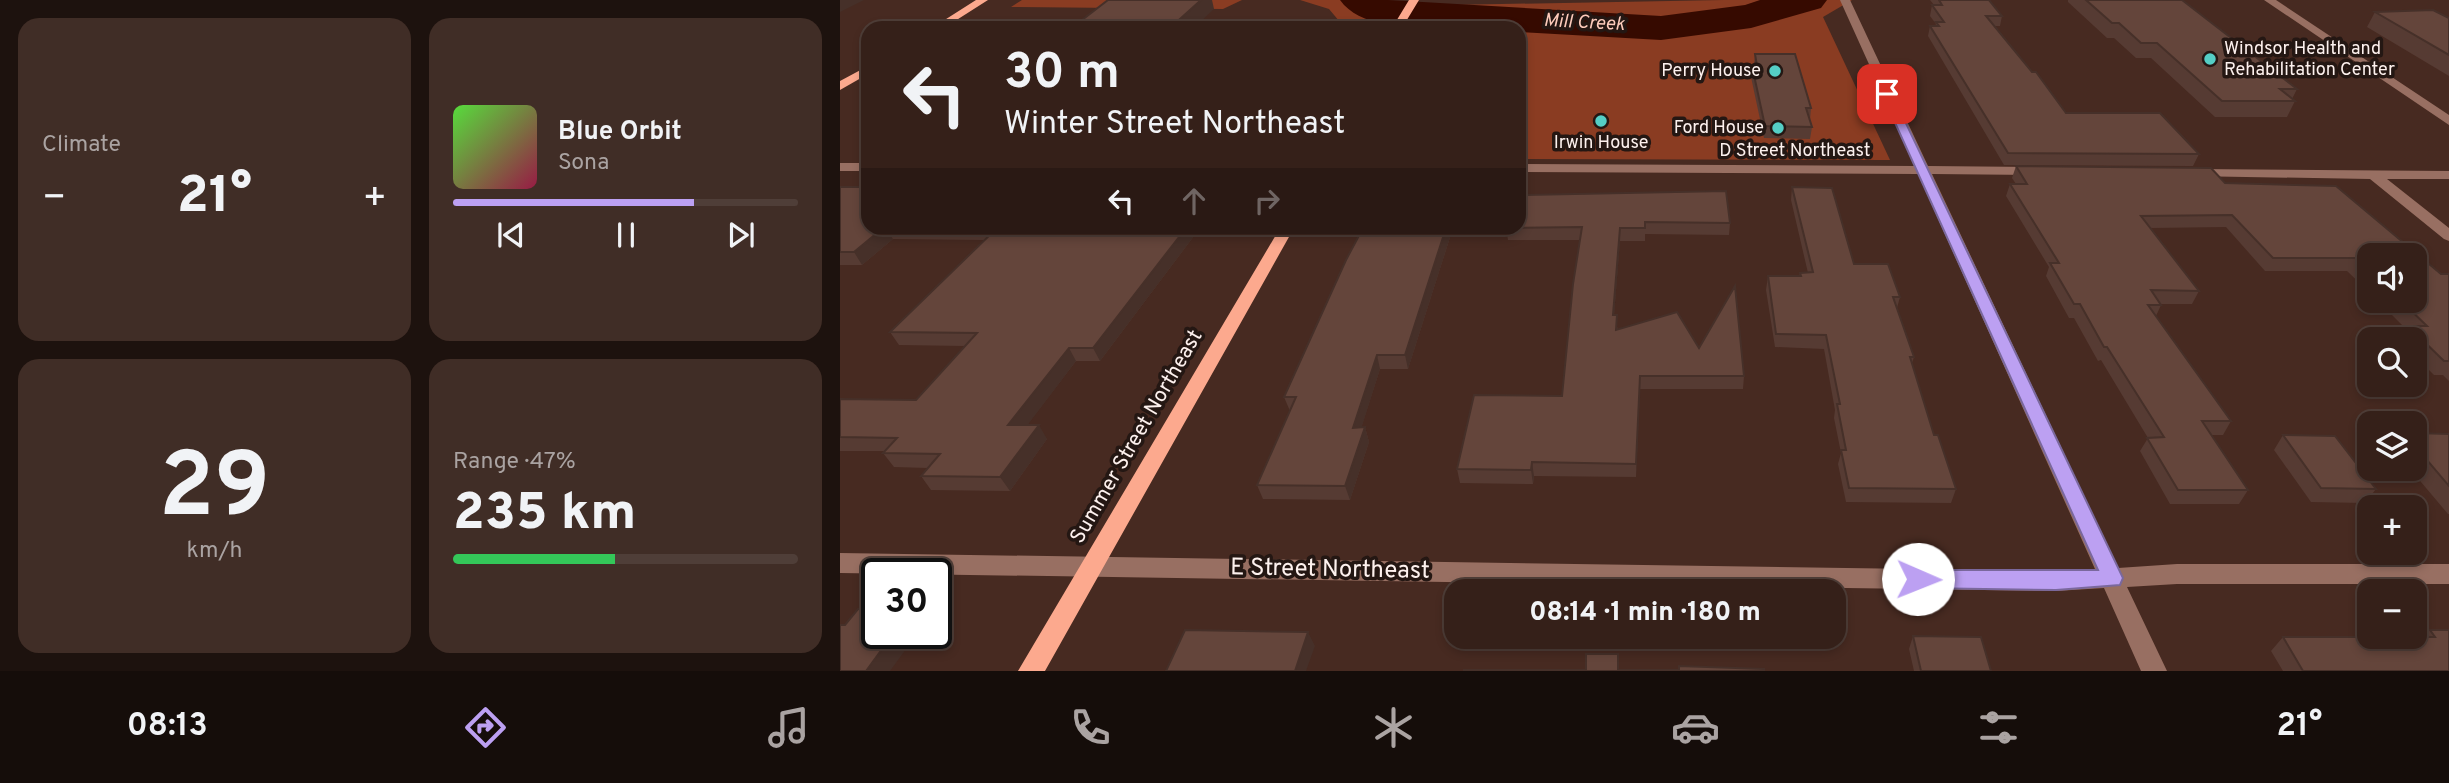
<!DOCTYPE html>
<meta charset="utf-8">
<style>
body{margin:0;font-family:Overpass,sans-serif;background:#402d26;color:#f1f3f6;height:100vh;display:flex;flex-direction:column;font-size:26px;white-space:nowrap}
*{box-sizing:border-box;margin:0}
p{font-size:23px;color:#aaa3a2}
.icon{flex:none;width:38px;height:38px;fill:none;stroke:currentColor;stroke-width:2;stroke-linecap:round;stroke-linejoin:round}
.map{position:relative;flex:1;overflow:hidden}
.side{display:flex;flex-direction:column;gap:18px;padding:18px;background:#1d120e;width:840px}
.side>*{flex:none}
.guide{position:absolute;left:21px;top:21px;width:665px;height:214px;border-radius:21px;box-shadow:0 4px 10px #0003,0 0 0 2px #4f3e38;background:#352019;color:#f1f3f6;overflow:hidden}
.tools{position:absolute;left:1517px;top:243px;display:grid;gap:14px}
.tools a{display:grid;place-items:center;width:70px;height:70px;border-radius:14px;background:#352019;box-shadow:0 4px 10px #0003,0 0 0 2px #4f3e38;font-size:35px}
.speed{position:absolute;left:21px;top:558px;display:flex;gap:14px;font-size:35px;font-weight:700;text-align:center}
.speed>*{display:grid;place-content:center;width:91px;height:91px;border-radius:50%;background:#352019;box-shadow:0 4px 10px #0003,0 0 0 2px #4f3e38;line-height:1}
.speed .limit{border:4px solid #111;border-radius:10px;background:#fff;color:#111}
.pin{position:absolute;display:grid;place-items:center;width:60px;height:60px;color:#fff;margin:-30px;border-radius:14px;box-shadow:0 4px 10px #0006}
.me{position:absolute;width:77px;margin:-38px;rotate:91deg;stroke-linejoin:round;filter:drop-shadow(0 0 5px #0008)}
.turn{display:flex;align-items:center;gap:24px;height:147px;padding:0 28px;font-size:32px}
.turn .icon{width:91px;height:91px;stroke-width:2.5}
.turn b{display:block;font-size:49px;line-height:60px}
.lanes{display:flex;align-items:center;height:66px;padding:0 28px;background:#0003;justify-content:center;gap:35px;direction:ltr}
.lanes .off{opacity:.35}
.big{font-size:52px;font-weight:800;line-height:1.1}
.side .tile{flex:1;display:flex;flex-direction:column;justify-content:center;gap:10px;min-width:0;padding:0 24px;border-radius:21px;background:#402d26}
.side .dial{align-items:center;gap:0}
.dial b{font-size:91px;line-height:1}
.song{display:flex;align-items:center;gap:21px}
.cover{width:84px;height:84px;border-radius:10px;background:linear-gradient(135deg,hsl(110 70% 55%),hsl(340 70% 35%))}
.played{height:7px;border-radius:4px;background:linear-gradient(90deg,#bca0f2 70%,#4f3e38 70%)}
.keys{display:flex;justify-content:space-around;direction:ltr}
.heat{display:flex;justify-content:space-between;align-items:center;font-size:38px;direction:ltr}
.charge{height:10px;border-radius:5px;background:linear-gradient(90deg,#34c759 47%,#4f3e38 0)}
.side .tiles{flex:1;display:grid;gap:18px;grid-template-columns:repeat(2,1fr)}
.trip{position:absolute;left:604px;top:579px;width:402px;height:70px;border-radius:21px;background:#352019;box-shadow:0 4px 10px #0003,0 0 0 2px #4f3e38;font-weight:800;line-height:70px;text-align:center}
.tab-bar{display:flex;height:112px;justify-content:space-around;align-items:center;background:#150d0a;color:#aaa3a2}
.tab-bar .icon{width:49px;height:49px}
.tab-bar .active{color:#bca0f2}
.tab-bar b{font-size:32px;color:#f1f3f6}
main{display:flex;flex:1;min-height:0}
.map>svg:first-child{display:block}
.green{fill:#8a3c22}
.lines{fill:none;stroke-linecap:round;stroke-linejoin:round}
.river{fill:#360a00;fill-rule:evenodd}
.minor{fill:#986f62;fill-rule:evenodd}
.major{fill:#fca98e;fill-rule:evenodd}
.wall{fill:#563b33}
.shaded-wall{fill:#463029}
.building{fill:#64453b;stroke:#463029;stroke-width:2}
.route{fill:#bca0f2;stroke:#7a689d;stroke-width:2}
.poi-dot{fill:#55cec5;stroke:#241713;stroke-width:2.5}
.labels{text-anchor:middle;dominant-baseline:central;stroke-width:7;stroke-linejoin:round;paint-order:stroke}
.far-poi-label{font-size:18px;fill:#fdf1ee;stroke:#241713;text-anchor:end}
.far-street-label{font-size:18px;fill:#fdf1ee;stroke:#241713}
.far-water-label{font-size:19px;font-style:italic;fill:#fdcbbb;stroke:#241713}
.street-label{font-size:21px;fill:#fdf1ee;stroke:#241713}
.near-street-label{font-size:24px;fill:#fdf1ee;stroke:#241713}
</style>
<main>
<section class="side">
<div class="tiles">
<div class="tile"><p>Climate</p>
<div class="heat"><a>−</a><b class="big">21°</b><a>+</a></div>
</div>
<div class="tile">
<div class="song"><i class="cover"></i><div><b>Blue Orbit</b><p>Sona</p></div></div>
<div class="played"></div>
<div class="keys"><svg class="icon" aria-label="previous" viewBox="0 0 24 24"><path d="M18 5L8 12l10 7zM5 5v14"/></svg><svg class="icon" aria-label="pause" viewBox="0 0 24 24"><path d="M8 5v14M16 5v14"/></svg><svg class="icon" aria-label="next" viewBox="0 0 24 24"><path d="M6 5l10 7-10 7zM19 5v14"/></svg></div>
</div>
<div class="tile dial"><b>29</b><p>km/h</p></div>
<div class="tile"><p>Range · 47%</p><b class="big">235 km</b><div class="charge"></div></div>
</div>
</section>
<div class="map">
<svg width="1609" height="671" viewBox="0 0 1609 671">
<rect width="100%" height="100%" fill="#472a21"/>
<path class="green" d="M 182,0 L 402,0 L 383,9 L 171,7 Z
M 460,0 L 549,0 L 534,28 L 505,28 L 489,9 Z
M 883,0 L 1012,0 L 983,17 L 1050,160 L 679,159 L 679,28 L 589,28 L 598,27 L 610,5 Z"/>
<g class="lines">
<path class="river" d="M 500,0 L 548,0 L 821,16 L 905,5 L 920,0 L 987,0 L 981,8 L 911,28 L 821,40 L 679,32 L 679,28 L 542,24 C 526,20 510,14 500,0 Z"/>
<path class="minor" d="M 1000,0 L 1010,0 L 1088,166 L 1197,167 L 1204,171 L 1197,175 L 1092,174 L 1278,568 L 1337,564 L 1609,564 L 1609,584 L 1337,584 L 1287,587 L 1327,671 L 1301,671 L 1264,588 L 1216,591 L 0,573 L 0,553 L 1216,571 L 1255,569 L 1078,174 L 679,172 L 679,164 L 1075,166 Z
M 1424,0 L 1436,0 L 1609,115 L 1609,125 Z
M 0,163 L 28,163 L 28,171 L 0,171 Z
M 1354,169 L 1609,171 L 1609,179 L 1547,179 L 1609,228 L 1609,241 L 1604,239 L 1530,179 L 1349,176 L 1349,170 Z"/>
<path class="major" d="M 136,0 L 148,0 L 104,28 L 92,28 Z
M 569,0 L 579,0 L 562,28 L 552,28 Z
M 28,66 L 28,74 L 0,90 L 0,81 Z
M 440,228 L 454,228 L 205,671 L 178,671 Z"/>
</g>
<path class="wall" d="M 1090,0 L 1149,0 L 1162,16 L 1160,26 L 1155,26 L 1226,113 L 1359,154 L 1353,166 L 1164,165 L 1088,36 L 1090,26 L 1095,26 L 1096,24 L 1090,16 L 1092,5 L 1094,5 Z
M 1228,0 L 1342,0 L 1457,89 L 1452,99 L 1455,101 L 1447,117 L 1375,117 L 1311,58 L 1296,58 L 1274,38 L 1267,38 L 1228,2 Z
M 1535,12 L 1609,18 L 1609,76 L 1527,27 Z
M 915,54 L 971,108 L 970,120 L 972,127 L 970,139 L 924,138 L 911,77 L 912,66 L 914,66 Z
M 1176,166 L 1385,183 L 1601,274 L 1609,274 L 1609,381 L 1603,375 L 1594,375 L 1575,356 L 1575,340 L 1559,339 L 1566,329 L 1538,301 L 1575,301 L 1530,256 L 1530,293 L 1507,271 L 1425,271 L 1386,227 L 1311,228 L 1359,291 L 1352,304 L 1320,304 L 1321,305 L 1316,316 L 1391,421 L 1383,435 L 1371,435 L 1408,490 L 1399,504 L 1330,504 L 1300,451 L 1308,438 L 1261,360 L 1258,361 L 1234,318 L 1229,318 L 1206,276 L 1209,267 L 1166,196 L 1170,184 L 1176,184 L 1172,178 Z
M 0,187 L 28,228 L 360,228 L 260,361 L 236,361 L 187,425 L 207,439 L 170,491 L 91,490 L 81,476 L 88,468 L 54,467 L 43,453 L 45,451 L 0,451 L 0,399 L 76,400 L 125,346 L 59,345 L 50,332 L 145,240 L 53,239 L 22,265 L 0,265 Z
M 952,187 L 1014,264 L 1060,297 L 1057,308 L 1074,357 L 1072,363 L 1094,435 L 1116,489 L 1111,503 L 1006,502 L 998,464 L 1001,453 L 994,418 L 995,410 L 984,349 L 935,347 L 926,290 L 928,276 L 959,276 L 960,273 L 968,273 L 951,200 Z
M 679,195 L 890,223 L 889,235 L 805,234 L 805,241 L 780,241 L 774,315 L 778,330 L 859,348 L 904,376 L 903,389 L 800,389 L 796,477 L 694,476 L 693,484 L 620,483 L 617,469 L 722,396 L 740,240 L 668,240 L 666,228 Z
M 523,228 L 613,228 L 568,369 L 540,369 L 521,428 L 525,427 L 529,442 L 510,500 L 423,499 L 417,485 L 450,411 L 444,397 Z
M 1575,433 L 1609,434 L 1609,514 L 1608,514 L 1570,469 L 1575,469 Z
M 1443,435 L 1536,489 L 1525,503 L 1471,502 L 1434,450 Z
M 1590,630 L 1609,630 L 1609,671 L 1443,671 L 1431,651 L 1443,637 L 1582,637 Z
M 1073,636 L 1151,671 L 1074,671 L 1069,649 Z"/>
<path class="shaded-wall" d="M 0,0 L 24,0 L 0,12 Z
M 361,0 L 372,0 L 374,9 L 354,28 L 330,28 Z
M 43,228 L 45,228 L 53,239 L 22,265 L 14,252 Z
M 346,228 L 360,228 L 260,361 L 253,348 Z
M 606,228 L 613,228 L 568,369 L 565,355 Z
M 780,228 L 780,241 L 773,328 L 773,315 Z
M 229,348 L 236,361 L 177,439 L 168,425 Z
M 537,355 L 540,369 L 517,442 L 513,428 Z
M 800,376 L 800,389 L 796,477 L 796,464 Z
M 199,425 L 207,439 L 170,491 L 160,477 Z
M 525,427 L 529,442 L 510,500 L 505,486 Z
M 692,462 L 694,476 L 693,484 L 691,470 Z
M 468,632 L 475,646 L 466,671 L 455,671 Z
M 53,634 L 77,634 L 50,671 L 26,671 Z"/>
<path class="building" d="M 268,0 L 361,0 L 330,28 L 168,28 L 181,20 L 242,20 Z
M 1099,0 L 1149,0 L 1162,16 L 1146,16 L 1192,72 L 1196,72 L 1226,113 L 1320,113 L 1359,154 L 1168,153 L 1090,26 L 1099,26 L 1096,22 L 1104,22 L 1092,5 L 1102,5 Z
M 1246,0 L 1342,0 L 1457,89 L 1440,89 L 1455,101 L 1382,101 L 1317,43 L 1301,43 L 1279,23 L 1272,23 Z
M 1593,10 L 1609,18 L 1609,55 L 1535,12 Z
M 915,54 L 955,54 L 971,108 L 966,108 L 972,127 L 925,126 L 912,66 L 917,66 Z
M 1176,166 L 1371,168 L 1385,183 L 1496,186 L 1601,274 L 1609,274 L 1609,361 L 1604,361 L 1568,326 L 1587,326 L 1561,301 L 1575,301 L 1575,256 L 1530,256 L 1530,271 L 1515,258 L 1433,258 L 1392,215 L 1301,216 L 1359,291 L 1311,290 L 1321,305 L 1308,305 L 1391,421 L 1362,421 L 1408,490 L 1338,490 L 1307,438 L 1324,437 L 1267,347 L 1264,347 L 1240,304 L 1234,304 L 1210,263 L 1219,263 L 1170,184 L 1187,184 Z
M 27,183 L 28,183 L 28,228 L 43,228 L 14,252 L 0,252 L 0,187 L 22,187 Z
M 952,187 L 992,188 L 1014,264 L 1048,264 L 1060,297 L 1053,297 L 1074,357 L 1070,357 L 1094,435 L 1098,435 L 1116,489 L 1009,488 L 1001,450 L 1006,450 L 997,404 L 1000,404 L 986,335 L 936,334 L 928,276 L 961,276 L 960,273 L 973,272 Z
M 886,191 L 890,223 L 805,222 L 805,228 L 780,228 L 773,315 L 777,315 L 776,330 L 837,312 L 859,348 L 895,286 L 904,376 L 800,376 L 796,464 L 692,462 L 691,470 L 617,469 L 634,395 L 722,396 L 733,284 L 742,227 L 666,228 L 679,228 L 679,195 Z
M 148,228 L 346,228 L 253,348 L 229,348 L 168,425 L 199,425 L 160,477 L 81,476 L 100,454 L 43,453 L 57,438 L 0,437 L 0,399 L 76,400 L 137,333 L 50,332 L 156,229 L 146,229 Z
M 523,228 L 606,228 L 565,355 L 537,355 L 513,428 L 525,427 L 505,486 L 417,485 L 456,397 L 444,397 L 506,260 Z
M 1575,433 L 1609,434 L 1609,486 L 1575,446 Z
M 1443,435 L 1495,436 L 1536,489 L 1481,488 Z
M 18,609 L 37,609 L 37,634 L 53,634 L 26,671 L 0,671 L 0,625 L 5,625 Z
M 345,630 L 468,632 L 455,671 L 326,671 Z
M 1590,630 L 1609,630 L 1609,671 L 1463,671 L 1443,637 L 1595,637 Z
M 1073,636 L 1141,637 L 1151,671 L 1081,671 Z
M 746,654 L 778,654 L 778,670 L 839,670 L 839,666 L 924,669 L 924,671 L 624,671 L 624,670 L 746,670 Z"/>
<path class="route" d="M 1043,92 L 1052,94 L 1283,578 L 1280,585 L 1216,590 L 1078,588 L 1071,585 L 1068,579 L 1071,572 L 1078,570 L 1258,570 L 1042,94 Z"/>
<g class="poi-dot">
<circle cx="1370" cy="59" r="7"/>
<circle cx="935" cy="71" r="7"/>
<circle cx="761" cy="121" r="7"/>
<circle cx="938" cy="128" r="7"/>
</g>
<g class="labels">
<g class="far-poi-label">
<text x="1384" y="49" text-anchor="start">Windsor Health and<tspan x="1384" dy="21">Rehabilitation Center</tspan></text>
<text x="921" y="71">Perry House</text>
<text x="924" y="128">Ford House</text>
<text x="761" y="143" text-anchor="middle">Irwin House</text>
</g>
<g class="far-street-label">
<text x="955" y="151">D Street Northeast</text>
</g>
<g class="far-water-label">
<text transform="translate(744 23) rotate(3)">Mill Creek</text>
</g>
<g class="street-label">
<text transform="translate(297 437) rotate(-60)">Summer Street Northeast</text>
</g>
<g class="near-street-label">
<text transform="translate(490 570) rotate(1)">E Street Northeast</text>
</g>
</g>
</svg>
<div class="tools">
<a><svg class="icon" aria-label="sound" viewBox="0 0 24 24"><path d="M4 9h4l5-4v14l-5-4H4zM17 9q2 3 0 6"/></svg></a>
<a><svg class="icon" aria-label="search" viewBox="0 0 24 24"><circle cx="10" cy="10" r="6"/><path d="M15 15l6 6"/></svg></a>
<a><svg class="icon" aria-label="layers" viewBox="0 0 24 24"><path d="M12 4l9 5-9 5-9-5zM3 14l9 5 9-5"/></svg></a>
<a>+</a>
<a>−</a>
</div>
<div class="speed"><div class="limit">30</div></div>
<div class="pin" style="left:1047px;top:94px;background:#d93025"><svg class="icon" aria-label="arrive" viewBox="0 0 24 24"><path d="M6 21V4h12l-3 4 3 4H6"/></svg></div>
<svg class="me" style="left:1078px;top:579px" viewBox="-20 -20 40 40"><circle r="19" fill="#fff"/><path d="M0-13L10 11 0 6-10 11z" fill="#bca0f2"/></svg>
<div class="trip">08:14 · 1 min · 180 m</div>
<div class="guide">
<div class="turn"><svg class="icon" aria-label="left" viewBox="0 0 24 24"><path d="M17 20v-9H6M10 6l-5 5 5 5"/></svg><div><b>30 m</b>Winter Street Northeast</div></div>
<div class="lanes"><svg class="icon" aria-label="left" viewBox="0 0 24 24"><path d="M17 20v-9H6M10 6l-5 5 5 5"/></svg><svg class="icon off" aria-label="ahead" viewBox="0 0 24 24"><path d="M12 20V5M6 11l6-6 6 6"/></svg><svg class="icon off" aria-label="right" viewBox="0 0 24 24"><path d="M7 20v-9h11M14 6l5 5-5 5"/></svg></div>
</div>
</div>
</main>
<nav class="tab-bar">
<b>08:13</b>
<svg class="icon active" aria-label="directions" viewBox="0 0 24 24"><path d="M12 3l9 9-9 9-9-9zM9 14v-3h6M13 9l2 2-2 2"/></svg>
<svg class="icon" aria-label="music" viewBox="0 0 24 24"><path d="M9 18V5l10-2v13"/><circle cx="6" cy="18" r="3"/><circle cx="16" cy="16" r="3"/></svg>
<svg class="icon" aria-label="phone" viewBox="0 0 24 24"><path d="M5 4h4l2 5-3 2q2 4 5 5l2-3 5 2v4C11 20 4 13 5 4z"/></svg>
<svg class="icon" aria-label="climate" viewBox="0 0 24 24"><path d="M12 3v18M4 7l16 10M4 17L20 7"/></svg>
<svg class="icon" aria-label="car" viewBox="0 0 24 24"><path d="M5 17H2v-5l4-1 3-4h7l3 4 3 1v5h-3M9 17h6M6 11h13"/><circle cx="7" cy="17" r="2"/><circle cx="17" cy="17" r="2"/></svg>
<svg class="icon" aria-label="filters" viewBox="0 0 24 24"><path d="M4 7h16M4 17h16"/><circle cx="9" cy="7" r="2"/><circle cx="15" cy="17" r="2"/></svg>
<b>21°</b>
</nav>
